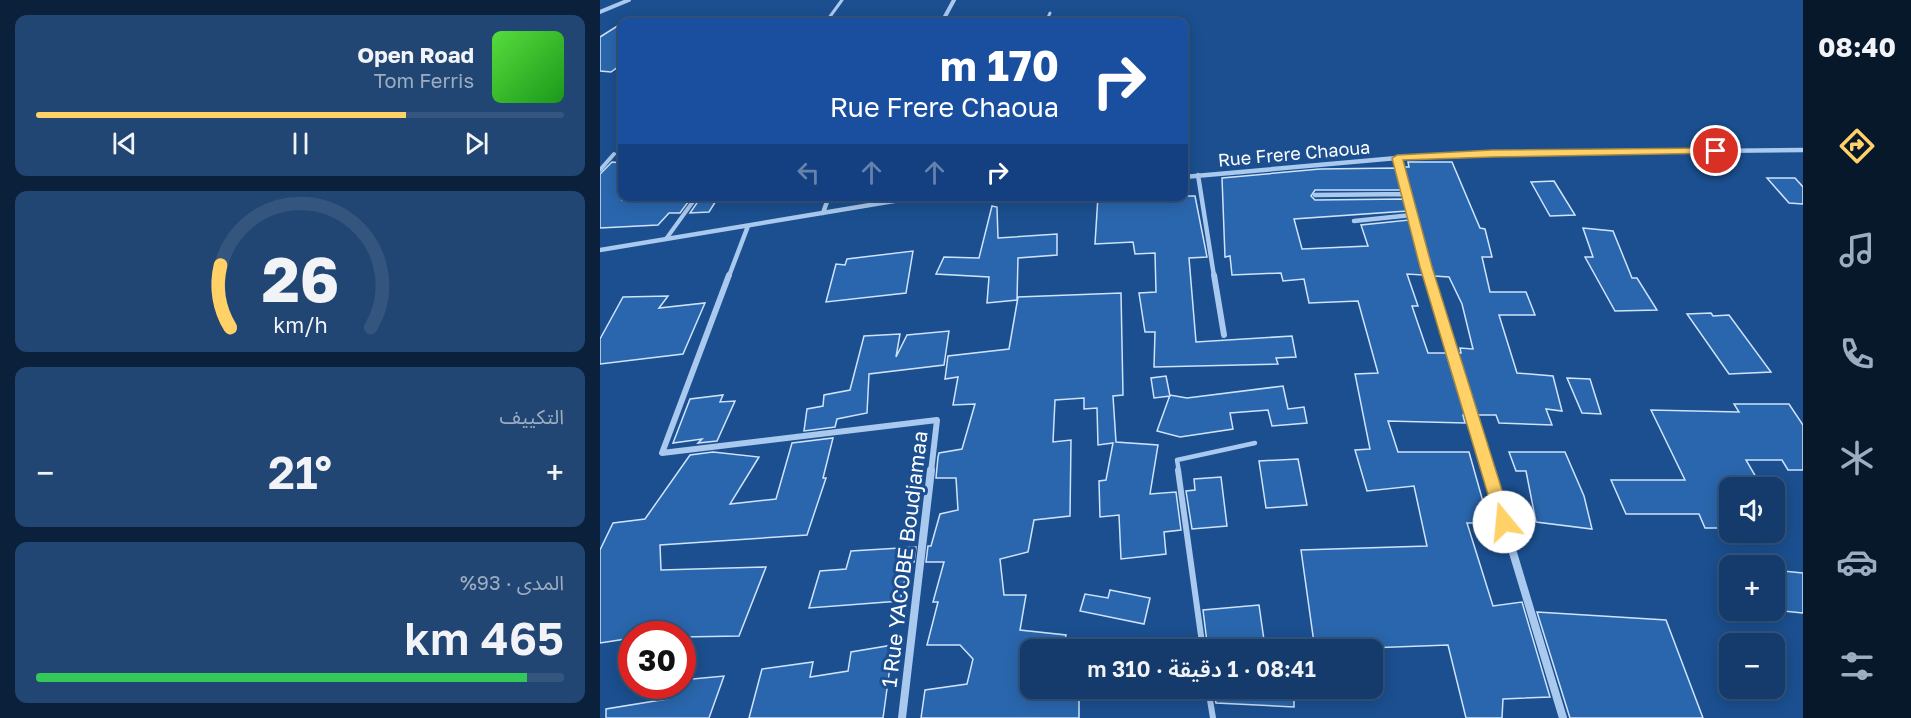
<!DOCTYPE html>
<html lang="ar">
<meta charset="utf-8">
<style>
body{margin:0;font-family:"Golos Text","Noto Sans Arabic",sans-serif;background:#214673;color:#f1f3f6;direction:rtl;height:100vh;display:flex;flex-direction:column;font-size:22px;white-space:nowrap}
*{box-sizing:border-box;margin:0}
p{font-size:20px;color:#9dadc1}
.icon{flex:none;width:33px;height:33px;fill:none;stroke:currentColor;stroke-width:2;stroke-linecap:round;stroke-linejoin:round}
.map{position:relative;flex:1;overflow:hidden;direction:ltr}
.details{display:flex;flex-direction:column;gap:15px;padding:15px;background:#0b203b;width:600px}
.details>*{flex:none}
.hud{position:absolute;left:18px;top:18px;width:570px;height:183px;border-radius:12px;box-shadow:0 3px 15px #0003,0 0 0 2px #33557e;direction:rtl;background:#1a4fa0;color:#fff;overflow:hidden}
.tools{position:absolute;left:1119px;top:477px;display:grid;gap:12px}
.tools a{display:grid;place-items:center;width:66px;height:66px;border-radius:12px;background:#143b6b;box-shadow:0 3px 15px #0003,0 0 0 2px #33557e;font-size:30px}
.speed{position:absolute;left:18px;top:621px;display:flex;gap:12px;font-size:30px;font-weight:700;text-align:center}
.speed>*{display:grid;place-content:center;width:78px;height:78px;border-radius:50%;background:#143b6b;box-shadow:0 3px 15px #0003,0 0 0 2px #33557e;line-height:1}
.speed .limit{border:9px solid #d22;background:#fff;color:#111}
.pin{position:absolute;display:grid;place-items:center;width:51px;height:51px;color:#fff;margin:-26px;border:3px solid #fff;border-radius:50%;box-shadow:0 2px 6px #0007}
.me{position:absolute;width:66px;margin:-33px;rotate:343deg;stroke-linejoin:round;filter:drop-shadow(0 0 4px #0008)}
.turn{display:flex;align-items:center;gap:21px;height:126px;padding:0 30px;font-size:27px}
.turn .icon{width:78px;height:78px;stroke-width:2.5}
.turn b{display:block;font-size:42px;line-height:51px}
.lanes{display:flex;align-items:center;height:57px;padding:0 30px;background:#0003;justify-content:center;gap:30px;direction:ltr}
.lanes .off{opacity:.35}
.big{font-size:45px;font-weight:600;line-height:1.1}
.details .card{flex:1;display:flex;flex-direction:column;justify-content:center;gap:9px;min-width:0;padding:0 21px;border-radius:12px;background:#214673}
.details .dial{align-items:center;gap:0}
.dial svg{height:156px;overflow:visible;fill:none;stroke:#33557e;stroke-width:7;stroke-linecap:round;text-anchor:middle}
.dial text{fill:#f1f3f6;stroke:none}
.song{display:flex;align-items:center;gap:18px}
.cover{width:72px;height:72px;border-radius:9px;background:linear-gradient(135deg,hsl(110 70% 55%),hsl(120 70% 35%))}
.played{height:6px;border-radius:3px;background:linear-gradient(90deg,#ffd166 70%,#33557e 70%)}
.keys{display:flex;justify-content:space-around;direction:ltr}
.heat{display:flex;justify-content:space-between;align-items:center;font-size:33px;direction:ltr}
.charge{height:9px;border-radius:4px;background:linear-gradient(90deg,#34c759 93%,#33557e 0)}
.trip{position:absolute;left:420px;top:639px;width:363px;height:60px;border-radius:12px;background:#143b6b;box-shadow:0 3px 15px #0003,0 0 0 2px #33557e;font-weight:600;line-height:60px;text-align:center;direction:rtl}
main{display:flex;flex:1;min-height:0}
.tab-bar{display:flex;flex-direction:column;width:108px;justify-content:space-around;align-items:center;background:#08182b;color:#9dadc1}
.tab-bar .icon{width:42px;height:42px}
.tab-bar .selected{color:#ffd166}
.tab-bar b{font-size:27px;color:#f1f3f6}
.map>svg:first-child{display:block}
.building{fill:#2a66ad;stroke:#cfe3fa;stroke-width:1.5}
.lines{fill:none;stroke-linecap:round;stroke-linejoin:round}
.service-far3{stroke:#a9c9ee;stroke-width:3}
.service-far2{stroke:#a9c9ee;stroke-width:4}
.service-far1{stroke:#a9c9ee;stroke-width:4.5}
.service{stroke:#a9c9ee;stroke-width:6}
.minor-far3{stroke:#a9c9ee;stroke-width:4}
.minor-far2{stroke:#a9c9ee;stroke-width:4.5}
.minor-far1{stroke:#a9c9ee;stroke-width:6}
.minor{stroke:#a9c9ee;stroke-width:8}
.route{fill:#ffd166;stroke:#a68842;stroke-width:1.5}
.labels{text-anchor:middle;dominant-baseline:central;stroke-width:6;stroke-linejoin:round;paint-order:stroke}
.far-street-label{font-size:18px;fill:#fff;stroke:#1b4f8f}
.street-label{font-size:21px;fill:#fff;stroke:#1b4f8f}
</style>
<main>
<nav class="tab-bar">
<b>08:40</b>
<svg class="icon selected" aria-label="directions" viewBox="0 0 24 24"><path d="M12 3l9 9-9 9-9-9zM9 14v-3h6M13 9l2 2-2 2"/></svg>
<svg class="icon" aria-label="music" viewBox="0 0 24 24"><path d="M9 18V5l10-2v13"/><circle cx="6" cy="18" r="3"/><circle cx="16" cy="16" r="3"/></svg>
<svg class="icon" aria-label="phone" viewBox="0 0 24 24"><path d="M5 4h4l2 5-3 2q2 4 5 5l2-3 5 2v4C11 20 4 13 5 4z"/></svg>
<svg class="icon" aria-label="climate" viewBox="0 0 24 24"><path d="M12 3v18M4 7l16 10M4 17L20 7"/></svg>
<svg class="icon" aria-label="car" viewBox="0 0 24 24"><path d="M5 17H2v-5l4-1 3-4h7l3 4 3 1v5h-3M9 17h6M6 11h13"/><circle cx="7" cy="17" r="2"/><circle cx="17" cy="17" r="2"/></svg>
<svg class="icon" aria-label="filters" viewBox="0 0 24 24"><path d="M4 7h16M4 17h16"/><circle cx="9" cy="7" r="2"/><circle cx="15" cy="17" r="2"/></svg>
</nav>
<div class="map">
<svg width="1203" height="718" viewBox="0 0 1203 718">
<rect width="100%" height="100%" fill="#1b4f8f"/>
<path class="building" d="M 22,23 L 22,64 L 11,72 L 0,71 L 0,37 Z
M 12,162 L 21,163 L 22,200 L 91,198 L 80,213 L 69,213 L 58,225 L 0,228 L 0,174 Z
M 808,162 L 852,162 L 880,228 L 885,229 L 892,257 L 882,257 L 890,292 L 926,292 L 935,315 L 899,315 L 917,373 L 953,376 L 962,411 L 946,409 L 952,425 L 899,423 L 896,415 L 876,415 L 857,353 L 861,353 L 860,348 L 873,349 L 862,304 L 849,277 L 834,276 L 804,167 L 809,167 Z
M 795,168 L 801,190 L 715,190 L 711,196 L 715,200 L 803,199 L 807,211 L 694,219 L 702,249 L 768,246 L 761,225 L 809,220 L 823,273 L 823,275 L 807,274 L 818,306 L 812,306 L 828,353 L 846,353 L 865,415 L 863,415 L 865,423 L 788,421 L 798,452 L 869,452 L 889,523 L 867,523 L 893,606 L 922,602 L 950,697 L 903,699 L 902,718 L 866,718 L 848,645 L 715,650 L 701,550 L 827,546 L 814,486 L 767,491 L 755,450 L 770,449 L 755,374 L 778,373 L 758,301 L 709,303 L 704,279 L 683,281 L 681,273 L 632,275 L 630,256 L 625,257 L 622,178 L 720,169 Z
M 1167,178 L 1195,178 L 1203,187 L 1203,204 L 1189,203 Z
M 954,181 L 975,215 L 950,216 L 931,182 Z
M 119,196 L 109,212 L 90,213 L 101,197 Z
M 498,196 L 595,196 L 607,257 L 589,258 L 596,342 L 692,336 L 696,357 L 676,358 L 678,364 L 554,367 L 555,332 L 545,332 L 539,293 L 556,292 L 555,253 L 535,254 L 533,242 L 495,244 Z
M 392,206 L 397,207 L 398,238 L 457,234 L 457,255 L 418,258 L 417,300 L 387,303 L 389,277 L 336,274 L 344,257 L 379,258 Z
M 983,228 L 1013,231 L 1032,278 L 1037,278 L 1057,310 L 1015,311 L 985,257 L 993,257 Z
M 313,251 L 306,293 L 226,302 L 236,264 L 245,265 L 247,259 Z
M 521,293 L 523,395 L 513,396 L 516,442 L 558,445 L 550,494 L 576,492 L 581,530 L 564,532 L 566,554 L 521,559 L 519,515 L 500,517 L 499,481 L 506,480 L 513,443 L 498,445 L 497,408 L 484,409 L 484,398 L 455,400 L 453,442 L 471,440 L 470,516 L 434,520 L 428,552 L 400,559 L 404,595 L 426,595 L 420,630 L 466,635 L 463,650 L 430,650 L 430,688 L 479,688 L 479,718 L 321,718 L 325,690 L 367,684 L 373,659 L 360,645 L 327,645 L 338,602 L 333,602 L 344,562 L 326,562 L 328,546 L 331,546 L 340,514 L 358,510 L 356,478 L 336,478 L 338,457 L 339,453 L 362,449 L 375,404 L 353,405 L 358,377 L 345,379 L 348,356 L 409,349 L 418,297 Z
M 68,296 L 59,308 L 105,303 L 83,354 L 0,364 L 0,339 L 23,297 Z
M 1111,313 L 1113,316 L 1129,315 L 1171,372 L 1129,374 L 1087,314 Z
M 349,331 L 344,365 L 269,374 L 267,413 L 237,419 L 235,427 L 204,431 L 207,409 L 223,406 L 224,395 L 250,390 L 264,336 L 300,334 L 296,357 L 307,335 Z
M 566,376 L 570,396 L 554,398 L 551,378 Z
M 967,378 L 990,379 L 1001,414 L 982,413 Z
M 683,386 L 688,409 L 704,407 L 707,423 L 672,426 L 668,410 L 630,413 L 633,429 L 580,437 L 557,431 L 570,395 L 587,398 Z
M 123,395 L 120,402 L 135,401 L 117,441 L 98,443 L 102,439 L 73,443 L 90,399 Z
M 1134,404 L 1189,404 L 1203,425 L 1203,470 L 1188,470 L 1182,460 L 1146,460 L 1160,484 L 1130,483 L 1130,528 L 1105,528 L 1099,514 L 1026,514 L 1011,480 L 1085,480 L 1051,410 L 1139,412 Z
M 233,438 L 223,478 L 226,478 L 207,535 L 60,545 L 61,570 L 166,567 L 139,636 L 82,637 L 82,634 L 32,634 L 32,638 L 0,643 L 0,550 L 13,523 L 45,519 L 90,455 L 113,452 L 159,457 L 130,504 L 176,499 L 192,443 Z
M 909,452 L 965,452 L 984,496 L 992,529 L 936,522 L 926,471 L 916,471 Z
M 698,459 L 707,505 L 666,508 L 659,461 Z
M 621,477 L 627,526 L 592,529 L 586,491 L 595,490 L 594,479 Z
M 316,547 L 314,562 L 309,562 L 300,601 L 209,608 L 220,571 L 246,569 L 251,551 Z
M 1174,570 L 1203,573 L 1203,613 L 1174,610 Z
M 510,590 L 550,598 L 544,624 L 480,611 L 485,594 L 508,598 Z
M 659,605 L 665,647 L 608,650 L 603,610 Z
M 937,612 L 1066,620 L 1103,718 L 970,718 Z
M 293,645 L 283,718 L 149,718 L 162,669 L 213,662 L 210,677 L 248,671 L 251,652 Z
M 124,676 L 109,718 L 6,718 L 6,709 L 67,699 L 72,686 L 82,686 L 82,680 Z
M 613,688 L 694,688 L 694,707 L 616,703 Z"/>
<g class="lines">
<path class="service-far3" d="M 226,22 L 242,0
M 446,22 L 450,13"/>
<path class="service-far2" d="M 0,170 L 14,154
M 66,239 L 97,196"/>
<path class="service-far1" d="M 579,472 L 577,460 L 655,443"/>
<path class="service" d="M 578,470 L 603,650
M 608,688 L 613,718"/>
<path class="minor-far3" d="M 0,12 L 29,0
M 342,22 L 354,0"/>
<path class="minor-far2" d="M 797,158 L 829,276
M 598,175 L 614,276
M 584,177 L 797,158 L 892,153 L 1203,150
M 715,195 L 807,194
M 223,213 L 229,196
M 754,221 L 812,215
M 0,250 L 324,196
M 129,276 L 148,226"/>
<path class="minor-far1" d="M 129,275 L 62,453 L 337,420 L 331,472
M 614,275 L 624,335
M 828,275 L 888,472"/>
<path class="minor" d="M 888,470 L 963,718
M 302,718 L 331,470"/>
</g>
<path class="route" d="M 1116,148 L 1121,151 L 1119,153 L 892,157 L 803,160 L 832,267 L 912,522 L 910,528 L 904,530 L 898,528 L 820,267 L 792,158 L 797,155 L 892,150 Z"/>
<g class="labels">
<g class="far-street-label">
<text transform="translate(694 153) rotate(-5)">Rue Frere Chaoua</text>
</g>
<g class="street-label">
<text transform="translate(304 559) rotate(-83)">1 Rue YACOBE Boudjamaa</text>
</g>
</g>
</svg>
<div class="tools">
<a><svg class="icon" aria-label="sound" viewBox="0 0 24 24"><path d="M4 9h4l5-4v14l-5-4H4zM17 9q2 3 0 6"/></svg></a>
<a>+</a>
<a>−</a>
</div>
<div class="speed"><div class="limit">30</div></div>
<div class="pin" style="left:1116px;top:151px;background:#d93025"><svg class="icon" aria-label="arrive" viewBox="0 0 24 24"><path d="M6 21V4h12l-3 4 3 4H6"/></svg></div>
<svg class="me" style="left:904px;top:522px" viewBox="-20 -20 40 40"><circle r="19" fill="#fff"/><path d="M0-13L10 11 0 6-10 11z" fill="#ffd166"/></svg>
<div class="trip">08:41 · 1 دقيقة · 310 m</div>
<div class="hud">
<div class="turn"><svg class="icon" aria-label="right" viewBox="0 0 24 24"><path d="M7 20v-9h11M14 6l5 5-5 5"/></svg><div><b>170 m</b>Rue Frere Chaoua</div></div>
<div class="lanes"><svg class="icon off" aria-label="left" viewBox="0 0 24 24"><path d="M17 20v-9H6M10 6l-5 5 5 5"/></svg><svg class="icon off" aria-label="ahead" viewBox="0 0 24 24"><path d="M12 20V5M6 11l6-6 6 6"/></svg><svg class="icon off" aria-label="ahead" viewBox="0 0 24 24"><path d="M12 20V5M6 11l6-6 6 6"/></svg><svg class="icon" aria-label="right" viewBox="0 0 24 24"><path d="M7 20v-9h11M14 6l5 5-5 5"/></svg></div>
</div>
</div>
<section class="details">
<div class="card">
<div class="song"><i class="cover"></i><div><b>Open Road</b><p>Tom Ferris</p></div></div>
<div class="played"></div>
<div class="keys"><svg class="icon" aria-label="previous" viewBox="0 0 24 24"><path d="M18 5L8 12l10 7zM5 5v14"/></svg><svg class="icon" aria-label="pause" viewBox="0 0 24 24"><path d="M8 5v14M16 5v14"/></svg><svg class="icon" aria-label="next" viewBox="0 0 24 24"><path d="M6 5l10 7-10 7zM19 5v14"/></svg></div>
</div>
<div class="card dial"><svg viewBox="0 0 100 80">
<path d="M14 69A42 42 0 1 1 86 69"/>
<path d="M14 69A42 42 0 0 1 9 37" stroke="#ffd166"/>
<text x="50" y="56" font-size="32" font-weight="700">26</text>
<text x="50" y="72" font-size="11">km/h</text>
</svg></div>
<div class="card"><p>التكييف</p>
<div class="heat"><a>−</a><b class="big">21°</b><a>+</a></div>
</div>
<div class="card"><p>المدى · 93%</p><b class="big">465 km</b><div class="charge"></div></div>
</section>
</main>
